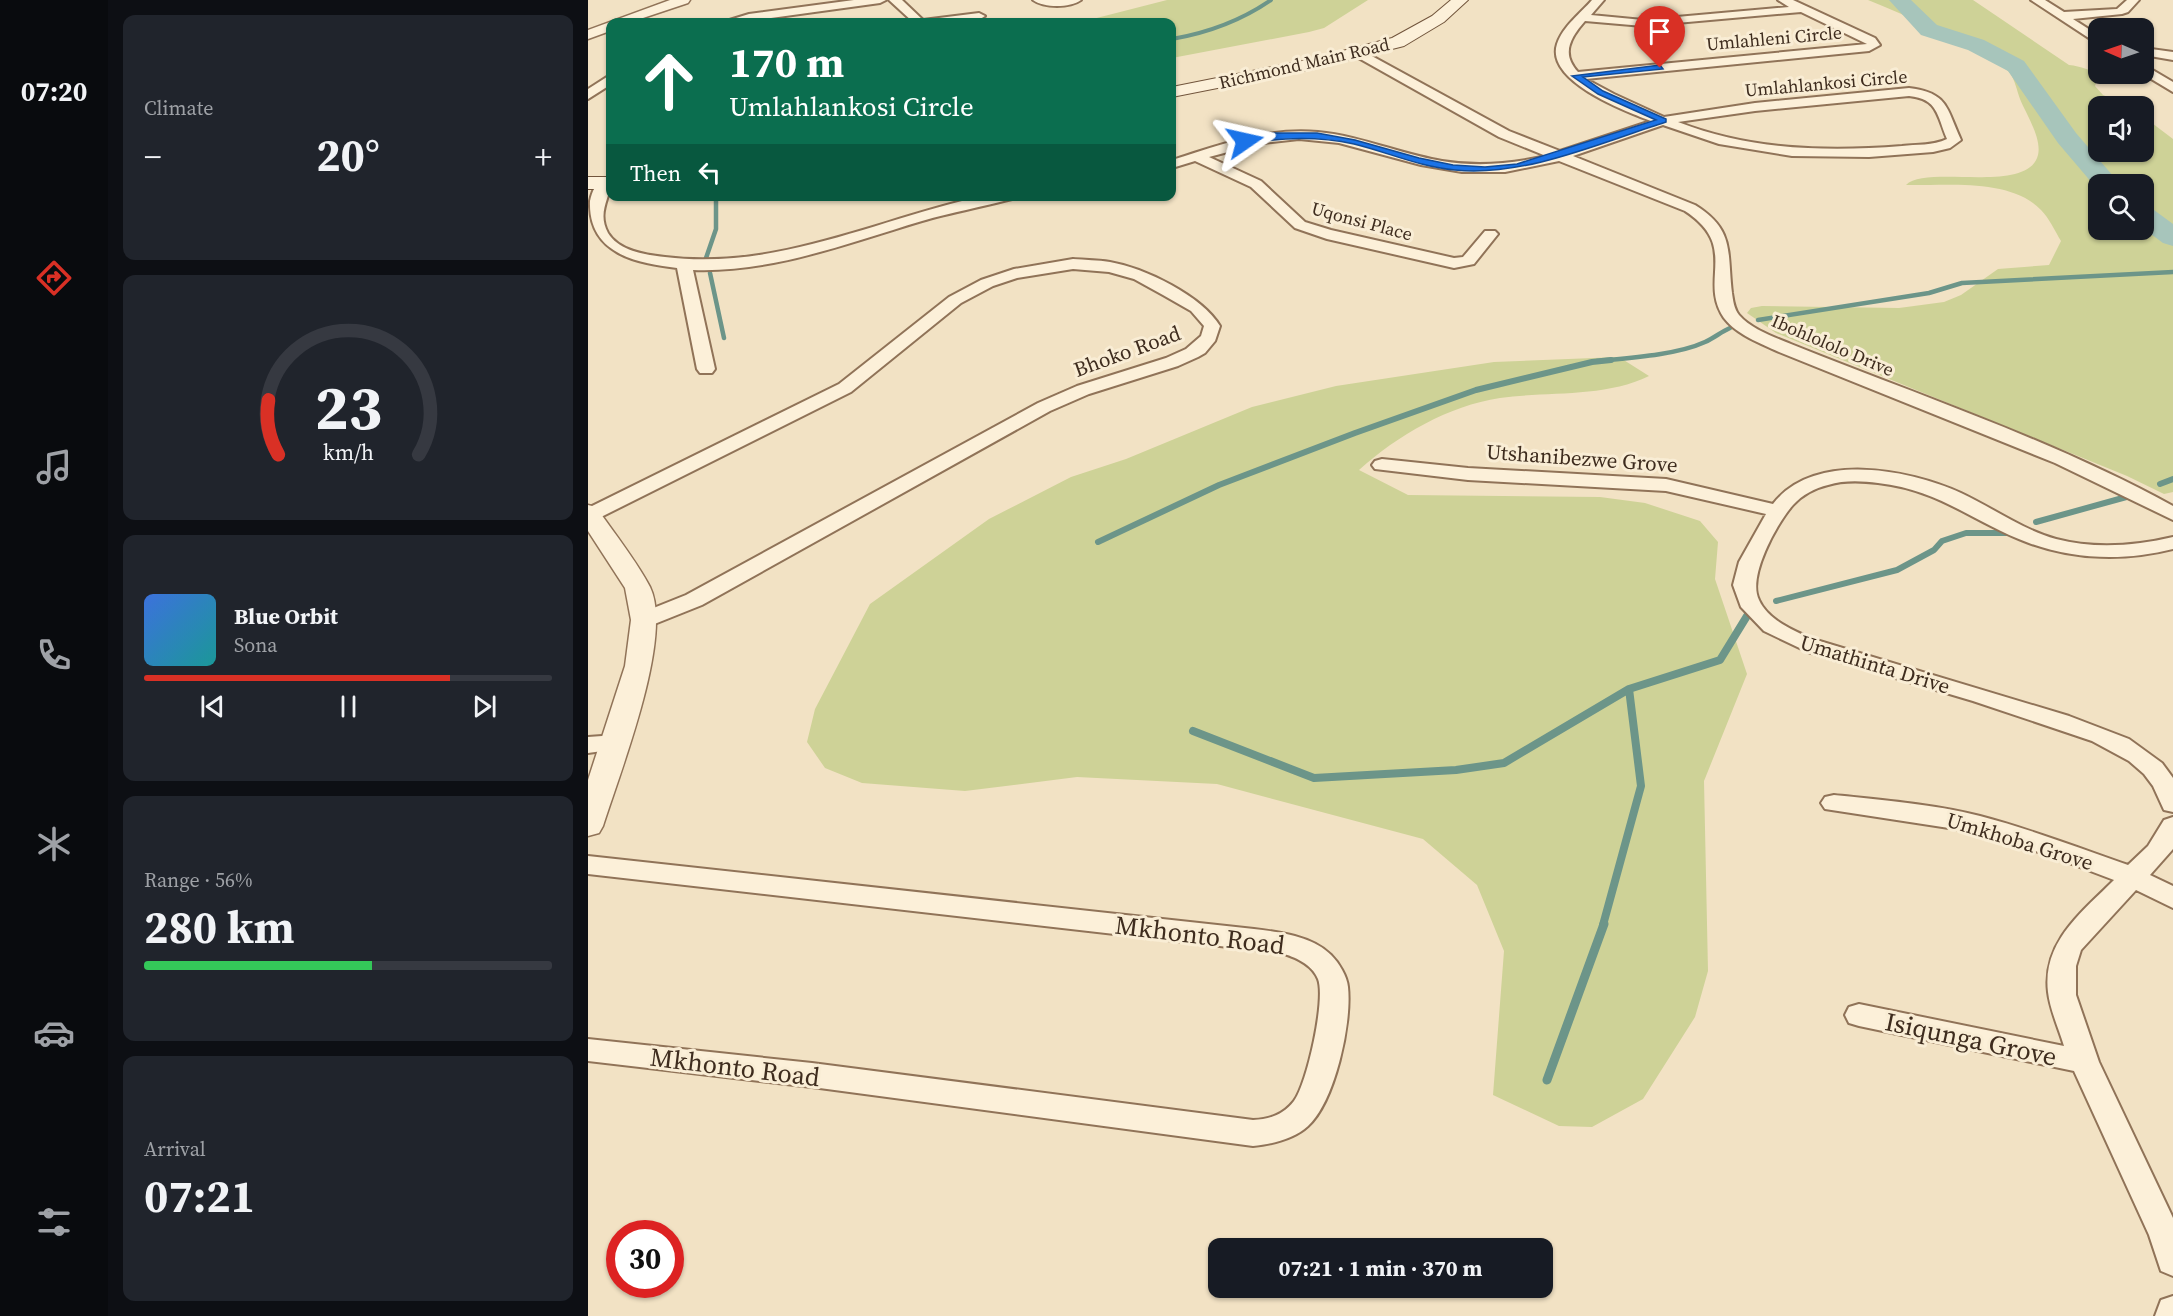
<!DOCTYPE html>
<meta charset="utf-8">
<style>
body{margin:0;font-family:"Source Serif 4",serif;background:#20242c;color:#f1f3f6;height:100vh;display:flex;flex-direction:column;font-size:22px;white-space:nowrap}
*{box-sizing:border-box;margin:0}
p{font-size:20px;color:#9ea1a6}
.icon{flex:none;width:33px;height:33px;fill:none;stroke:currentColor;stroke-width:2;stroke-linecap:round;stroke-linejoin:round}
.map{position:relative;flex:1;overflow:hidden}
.sheet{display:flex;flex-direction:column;gap:15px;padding:15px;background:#0d0f14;width:480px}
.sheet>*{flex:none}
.guide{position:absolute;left:18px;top:18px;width:570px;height:183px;border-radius:12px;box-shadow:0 2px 4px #0004;background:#0b6e4f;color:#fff;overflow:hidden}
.needle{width:39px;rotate:272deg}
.tools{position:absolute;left:1500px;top:18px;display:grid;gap:12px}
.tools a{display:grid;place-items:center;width:66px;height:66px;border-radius:12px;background:#171b24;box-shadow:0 2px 4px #0004;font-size:30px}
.speed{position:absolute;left:18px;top:1220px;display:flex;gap:12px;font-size:30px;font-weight:700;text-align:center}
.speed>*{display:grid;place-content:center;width:78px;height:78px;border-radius:50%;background:#171b24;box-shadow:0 2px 4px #0004;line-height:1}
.speed .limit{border:9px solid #d22;background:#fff;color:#111}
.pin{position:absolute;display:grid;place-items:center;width:51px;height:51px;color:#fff;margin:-62px -26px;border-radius:50% 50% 50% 0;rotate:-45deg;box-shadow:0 0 6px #0007}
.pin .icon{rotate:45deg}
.me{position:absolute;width:66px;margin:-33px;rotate:79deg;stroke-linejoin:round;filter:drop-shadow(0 0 4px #0008)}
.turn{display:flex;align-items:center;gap:21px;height:126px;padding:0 24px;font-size:27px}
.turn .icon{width:78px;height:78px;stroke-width:2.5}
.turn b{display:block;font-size:42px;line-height:51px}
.then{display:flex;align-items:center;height:57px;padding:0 24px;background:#0003;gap:12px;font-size:22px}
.big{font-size:45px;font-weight:700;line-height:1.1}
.sheet .widget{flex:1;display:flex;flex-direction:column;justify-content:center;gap:9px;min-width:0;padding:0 21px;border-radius:12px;background:#20242c}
.sheet .dial{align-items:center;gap:0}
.dial svg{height:156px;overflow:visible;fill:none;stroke:#363941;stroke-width:7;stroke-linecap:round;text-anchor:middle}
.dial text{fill:#f1f3f6;stroke:none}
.song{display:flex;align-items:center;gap:18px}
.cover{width:72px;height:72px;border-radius:9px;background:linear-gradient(135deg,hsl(220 70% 55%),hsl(180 70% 35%))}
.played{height:6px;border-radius:3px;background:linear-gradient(90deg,#d93025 75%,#363941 75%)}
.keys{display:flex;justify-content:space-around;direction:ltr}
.heat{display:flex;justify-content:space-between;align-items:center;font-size:33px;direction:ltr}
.charge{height:9px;border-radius:4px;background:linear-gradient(90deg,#34c759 56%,#363941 0)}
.trip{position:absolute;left:620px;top:1238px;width:345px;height:60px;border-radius:12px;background:#171b24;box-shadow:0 2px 4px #0004;font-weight:700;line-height:60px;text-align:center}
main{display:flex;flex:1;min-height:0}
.tabs{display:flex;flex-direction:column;width:108px;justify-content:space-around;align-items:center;background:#090b0e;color:#9ea1a6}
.tabs .icon{width:42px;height:42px}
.tabs .on{color:#d93025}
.tabs b{font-size:27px;color:#f1f3f6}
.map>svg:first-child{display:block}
.green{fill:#ced297;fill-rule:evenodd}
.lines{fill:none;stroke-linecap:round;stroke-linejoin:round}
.stream-far4{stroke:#6c9589;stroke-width:4}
.stream-far3{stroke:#6c9589;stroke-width:4.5}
.stream-far2{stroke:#6c9589;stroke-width:6}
.stream-far1{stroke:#6c9589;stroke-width:8}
.stream{stroke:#6c9589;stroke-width:9}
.river{fill:#a7c5bb;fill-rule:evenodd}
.minor-casing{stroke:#907358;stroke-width:4}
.tertiary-casing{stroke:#907358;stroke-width:3}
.secondary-casing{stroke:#71543b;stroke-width:2}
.minor{fill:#fcf0d9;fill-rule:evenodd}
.tertiary{fill:#fcf0d9;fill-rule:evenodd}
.secondary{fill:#fcf0d9;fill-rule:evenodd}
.route{fill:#1a73e8;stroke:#114b97;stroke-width:1.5}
.labels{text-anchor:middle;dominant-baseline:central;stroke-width:6;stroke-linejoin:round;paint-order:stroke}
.far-street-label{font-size:18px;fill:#3e2c1e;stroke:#f9edd5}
.street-label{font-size:21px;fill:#3e2c1e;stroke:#f9edd5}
.near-street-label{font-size:26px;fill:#3e2c1e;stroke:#f9edd5}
</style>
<main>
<nav class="tabs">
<b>07:20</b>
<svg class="icon on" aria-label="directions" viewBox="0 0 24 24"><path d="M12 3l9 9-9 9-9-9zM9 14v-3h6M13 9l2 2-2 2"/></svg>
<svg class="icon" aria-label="music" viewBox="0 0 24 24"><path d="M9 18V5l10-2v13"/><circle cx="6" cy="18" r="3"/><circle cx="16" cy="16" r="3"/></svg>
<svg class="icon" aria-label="phone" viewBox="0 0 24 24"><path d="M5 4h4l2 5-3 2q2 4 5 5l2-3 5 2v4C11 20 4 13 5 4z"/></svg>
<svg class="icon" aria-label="climate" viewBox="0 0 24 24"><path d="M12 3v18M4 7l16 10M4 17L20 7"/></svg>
<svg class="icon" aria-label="car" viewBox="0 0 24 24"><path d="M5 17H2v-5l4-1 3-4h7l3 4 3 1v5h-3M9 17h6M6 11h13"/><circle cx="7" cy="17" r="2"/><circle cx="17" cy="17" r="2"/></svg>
<svg class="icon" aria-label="filters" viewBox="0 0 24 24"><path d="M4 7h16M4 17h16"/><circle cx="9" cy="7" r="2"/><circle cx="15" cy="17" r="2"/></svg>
</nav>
<section class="sheet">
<div class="widget"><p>Climate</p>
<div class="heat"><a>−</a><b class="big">20°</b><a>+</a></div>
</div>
<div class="widget dial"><svg viewBox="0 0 100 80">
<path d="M14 69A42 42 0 1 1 86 69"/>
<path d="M14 69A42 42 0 0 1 9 41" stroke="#d93025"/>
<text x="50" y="56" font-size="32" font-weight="700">23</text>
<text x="50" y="72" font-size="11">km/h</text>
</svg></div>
<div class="widget">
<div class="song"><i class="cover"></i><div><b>Blue Orbit</b><p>Sona</p></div></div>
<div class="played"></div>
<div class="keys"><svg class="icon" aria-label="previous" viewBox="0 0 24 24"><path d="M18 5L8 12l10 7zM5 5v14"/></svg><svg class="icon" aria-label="pause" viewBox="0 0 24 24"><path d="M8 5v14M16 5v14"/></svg><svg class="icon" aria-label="next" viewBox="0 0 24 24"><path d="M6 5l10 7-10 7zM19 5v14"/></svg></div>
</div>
<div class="widget"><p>Range · 56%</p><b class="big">280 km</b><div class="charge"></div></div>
<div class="widget"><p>Arrival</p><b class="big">07:21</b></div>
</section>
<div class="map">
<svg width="1585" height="1316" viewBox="0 0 1585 1316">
<rect width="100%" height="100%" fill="#f2e2c4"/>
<path class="green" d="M 579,0 L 780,0 L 736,28 L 721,32 L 584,58 L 584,22 L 493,22 Z
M 1280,0 L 1385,0 L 1481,65 C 1493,66 1503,71 1512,74 C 1530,77 1548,71 1564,80 L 1521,79 L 1508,83 L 1507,86 L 1515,95 L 1541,106 L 1510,106 L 1510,152 L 1556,152 L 1556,117 L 1585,139 L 1585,492 L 1576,494 L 1539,476 L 1188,333 L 1159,313 L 1163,308 L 1174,306 L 1311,308 L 1356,302 L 1373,295 L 1410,269 L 1461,265 L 1473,241 C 1467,231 1461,218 1453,210 C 1423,178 1358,186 1318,185 C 1338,164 1440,195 1450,155 C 1454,138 1438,114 1432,99 C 1429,91 1427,80 1422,73 C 1418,68 1408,64 1403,61 C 1365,37 1322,17 1280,0 ZM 1510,184 L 1556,184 L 1556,230 L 1510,230 Z
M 1031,357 L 1061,376 C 1016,398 961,391 912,398 C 860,406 810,435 771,470 L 820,495 L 1012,497 L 1057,503 L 1112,521 L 1130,542 L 1127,579 L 1159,674 L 1116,781 L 1120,971 L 1107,1017 L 1055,1099 L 1004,1127 L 971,1126 L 905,1095 L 916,951 L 889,885 L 835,839 L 629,784 L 489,777 L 377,791 L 274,783 L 237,768 L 219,742 L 227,709 L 282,604 L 401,519 L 483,477 L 538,459 L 664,407 L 748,386 L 906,362 Z"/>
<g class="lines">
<path class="stream-far4" d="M 584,39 C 619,33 654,20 683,0"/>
<path class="stream-far3" d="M 117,261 L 128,229 L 128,196
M 122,273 L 136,338
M 1170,320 L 1341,293 L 1374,283 L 1585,272
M 1009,361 C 1040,358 1089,355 1117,342 C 1126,338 1133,332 1142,328"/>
<path class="stream-far2" d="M 1572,484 L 1585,479
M 1448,522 L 1542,496
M 510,542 L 631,485 L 767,433 L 888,390 L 1004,362 L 1023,360
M 1188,601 L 1309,570 L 1346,550 L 1354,541 L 1378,533 L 1418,533"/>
<path class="stream-far1" d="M 605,731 L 726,778 L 868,770 L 916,763 L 1041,689 L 1132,660 L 1159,616
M 1015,925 L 1053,786 L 1041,689"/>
<path class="stream" d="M 959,1080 L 1016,924"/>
<path class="river" d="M 1301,0 L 1323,0 L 1349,25 L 1396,40 L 1436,61 L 1488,133 L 1532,184 L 1510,184 L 1510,190 L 1470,143 L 1420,71 L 1380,50 L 1333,35 Z
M 1556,208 L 1566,210 L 1585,224 L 1585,246 L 1575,243 L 1556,229 Z"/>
<g class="minor-casing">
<path id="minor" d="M 266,0 L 298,0 L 292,3 L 153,22 L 135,22 L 161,14 Z
M 301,0 L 314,0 L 335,20 L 391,13 L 397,16 C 384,26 342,22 325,22 Z
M 445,0 L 493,0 C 482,8 456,8 445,0 Z
M 1004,0 L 1016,0 L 1003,15 L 1055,20 L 1201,7 L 1190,0 L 1205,0 L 1287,38 L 1292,45 L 1281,51 L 998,79 L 1026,94 L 1076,117 L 1167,103 L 1321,88 C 1360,93 1358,107 1373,140 L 1362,148 L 1345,152 L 1281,157 L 1204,156 L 1131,144 L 1075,125 L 985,156 L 1107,205 C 1147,230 1139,251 1144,293 C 1145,300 1146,309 1151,315 C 1163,329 1186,337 1203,344 C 1330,395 1465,440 1585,506 L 1585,520 L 1467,463 L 1191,352 C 1172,343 1149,335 1136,318 C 1110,280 1152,247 1097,211 L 971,161 L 917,172 L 874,172 L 833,165 L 751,143 L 711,139 L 674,143 L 621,157 L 673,181 L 717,222 L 743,230 L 866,258 L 875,257 L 897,231 L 907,231 L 910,234 L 886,264 L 866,268 L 739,239 L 707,228 L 663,187 L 607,161 L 584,168 L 584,160 C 631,145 680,127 730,132 C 773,136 812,154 854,161 C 890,167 923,164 958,156 L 911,137 L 767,56 L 765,53 L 771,49 L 921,131 L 972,151 L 1063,121 C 1037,111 957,81 969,44 C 975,26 993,13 1004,0 ZM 1213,12 L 1279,44 L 990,72 C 973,54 982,38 997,21 L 1055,26 ZM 1321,96 C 1350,99 1349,115 1359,139 C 1345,146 1328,144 1314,146 C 1238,152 1162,150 1090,122 L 1167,111 Z
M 1443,0 L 1457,0 L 1476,12 L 1529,9 L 1539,0 L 1551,0 L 1540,12 L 1534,14 L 1485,19 L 1510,35 L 1510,44 Z
M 1556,48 L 1585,52 L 1585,60 L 1556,55 Z
M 1556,65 L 1585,82 L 1585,92 L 1555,74 Z
M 22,75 L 22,85 L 0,99 L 0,89 Z
M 17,179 L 22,180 C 24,197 8,211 20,233 C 31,251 58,255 77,257 C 181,270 275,226 374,201 L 395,196 L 426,196 L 424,199 C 394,207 364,212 334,221 C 260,243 184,273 105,270 L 127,369 L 124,373 L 112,373 L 109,369 L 89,268 C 50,263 0,255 2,201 C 4,192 8,181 17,179 Z
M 485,259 C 497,260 510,260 522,262 C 557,268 614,296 632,326 L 627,341 L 617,353 L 610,357 L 590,366 L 501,394 L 462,411 L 114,605 L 64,625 L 56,627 L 48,625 L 45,620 L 48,615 L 98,595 L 450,403 L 489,386 L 578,358 L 598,349 L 613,336 L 616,326 L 603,311 L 575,295 L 546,279 L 521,272 L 485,269 L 429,278 L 405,286 L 373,303 L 263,392 L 9,519 L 0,521 L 0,508 L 251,384 L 361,297 L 393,280 L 426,269 Z
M 794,459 L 880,468 L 1078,479 L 1185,504 C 1226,451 1320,469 1373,493 C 1405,508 1433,529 1468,539 C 1506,549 1547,546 1585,537 L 1585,549 C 1538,561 1487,560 1441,543 C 1386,523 1353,490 1290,483 C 1274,481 1256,480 1240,485 C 1227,488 1214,495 1205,505 C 1189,523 1159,577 1171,600 C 1180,620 1206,631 1225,639 L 1481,716 L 1541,739 L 1574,763 L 1585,778 L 1585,812 L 1576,810 L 1565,786 L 1556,774 L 1541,761 L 1504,741 L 1385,701 L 1220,652 L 1176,631 L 1153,607 L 1145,585 L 1151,562 L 1178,514 L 1078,491 L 880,480 L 787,469 L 784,465 L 787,461 Z
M 28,735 L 36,738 L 40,743 L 36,748 L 0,753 L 0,737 Z
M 1246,795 C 1294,800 1345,804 1392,816 C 1442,829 1491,848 1540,865 L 1560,846 L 1576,820 L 1585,817 L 1585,849 L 1562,875 L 1585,886 L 1585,908 L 1548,890 L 1493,950 L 1488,966 L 1488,995 L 1511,1062 L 1585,1218 L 1585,1276 L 1573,1271 L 1561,1235 L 1486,1071 L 1271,1026 L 1261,1023 L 1257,1015 L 1261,1007 L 1271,1004 L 1476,1046 C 1471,1029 1462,1010 1460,992 C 1454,942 1494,912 1526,880 L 1460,855 L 1387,832 L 1237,809 L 1233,803 L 1237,797 Z
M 0,856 L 666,929 C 691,932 724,936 743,955 C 751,963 759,976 760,987 C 764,1023 747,1101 720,1126 C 706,1139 684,1144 665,1146 L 224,1087 L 0,1061 L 0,1039 L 224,1063 L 665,1120 C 682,1119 695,1115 706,1101 C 719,1084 738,999 730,979 C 724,964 707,957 693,953 L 0,874 Z
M 1585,1296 L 1585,1316 L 1567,1316 L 1573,1300 Z"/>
</g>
<g class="tertiary-casing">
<path id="tertiary" d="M 82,0 L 102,0 L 100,3 L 43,22 L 22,22 L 22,31 L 0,39 L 0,30 Z
M 0,505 L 8,507 C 24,530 50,563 62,587 C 86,636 32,772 15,826 L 11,833 L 0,836 L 0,780 L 37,666 L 43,620 L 37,588 L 0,531 Z"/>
</g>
<g class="secondary-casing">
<path id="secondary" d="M 863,0 L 880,0 L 856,22 L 816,46 L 725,69 L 584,97 L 584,87 L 724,59 L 804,38 L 844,16 Z
M 0,177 L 22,177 L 22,189 L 0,189 Z"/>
</g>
<use href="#minor" class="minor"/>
<use href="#tertiary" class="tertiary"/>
<use href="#secondary" class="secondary"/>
</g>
<path class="route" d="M 1072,65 L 1075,69 L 995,77 L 1015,91 L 1078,119 L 1078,122 C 1012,143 937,177 867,170 C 832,167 799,152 766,144 C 729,136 694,137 657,144 L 653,141 L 686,133 L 729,133 L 767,140 L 831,158 L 865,165 L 897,167 L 929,164 L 1068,120 L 1010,94 L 984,76 Z"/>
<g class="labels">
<g class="far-street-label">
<text transform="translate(1186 38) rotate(-5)">Umlahleni Circle</text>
<text transform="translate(716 63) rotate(-13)">Richmond Main Road</text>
<text transform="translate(1238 83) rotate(-5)">Umlahlankosi Circle</text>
<text transform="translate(774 221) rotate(15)">Uqonsi Place</text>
<text transform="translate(1245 345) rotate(23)">Ibohlololo Drive</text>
</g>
<g class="street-label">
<text transform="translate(539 351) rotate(-20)">Bhoko Road</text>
<text transform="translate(994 458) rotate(4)">Utshanibezwe Grove</text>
<text transform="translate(1287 664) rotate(17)">Umathinta Drive</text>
<text transform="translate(1432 841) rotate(17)">Umkhoba Grove</text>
</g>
<g class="near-street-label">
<text transform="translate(612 935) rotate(7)">Mkhonto Road</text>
<text transform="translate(1383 1039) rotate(12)">Isiqunga Grove</text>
<text transform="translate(147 1067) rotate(7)">Mkhonto Road</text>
</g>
</g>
</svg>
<div class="tools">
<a><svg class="needle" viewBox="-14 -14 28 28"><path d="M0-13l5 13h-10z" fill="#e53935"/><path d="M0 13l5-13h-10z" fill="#9ea1a6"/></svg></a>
<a><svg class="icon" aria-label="sound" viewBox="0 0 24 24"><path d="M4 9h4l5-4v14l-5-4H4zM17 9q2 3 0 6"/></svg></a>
<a><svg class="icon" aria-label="search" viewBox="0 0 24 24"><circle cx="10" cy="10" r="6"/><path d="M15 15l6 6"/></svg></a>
</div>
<div class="speed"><div class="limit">30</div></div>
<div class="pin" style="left:1072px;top:68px;background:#d93025"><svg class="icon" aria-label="arrive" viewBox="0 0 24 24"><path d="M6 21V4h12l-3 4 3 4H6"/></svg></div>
<svg class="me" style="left:657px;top:141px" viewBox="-20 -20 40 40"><path d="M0-17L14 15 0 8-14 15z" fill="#1a73e8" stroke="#fff" stroke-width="4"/></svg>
<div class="trip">07:21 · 1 min · 370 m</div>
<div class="guide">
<div class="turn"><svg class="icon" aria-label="ahead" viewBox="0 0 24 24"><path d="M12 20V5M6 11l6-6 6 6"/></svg><div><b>170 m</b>Umlahlankosi Circle</div></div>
<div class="then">Then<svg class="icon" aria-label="left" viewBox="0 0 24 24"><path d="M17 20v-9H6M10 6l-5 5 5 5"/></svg></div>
</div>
</div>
</main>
